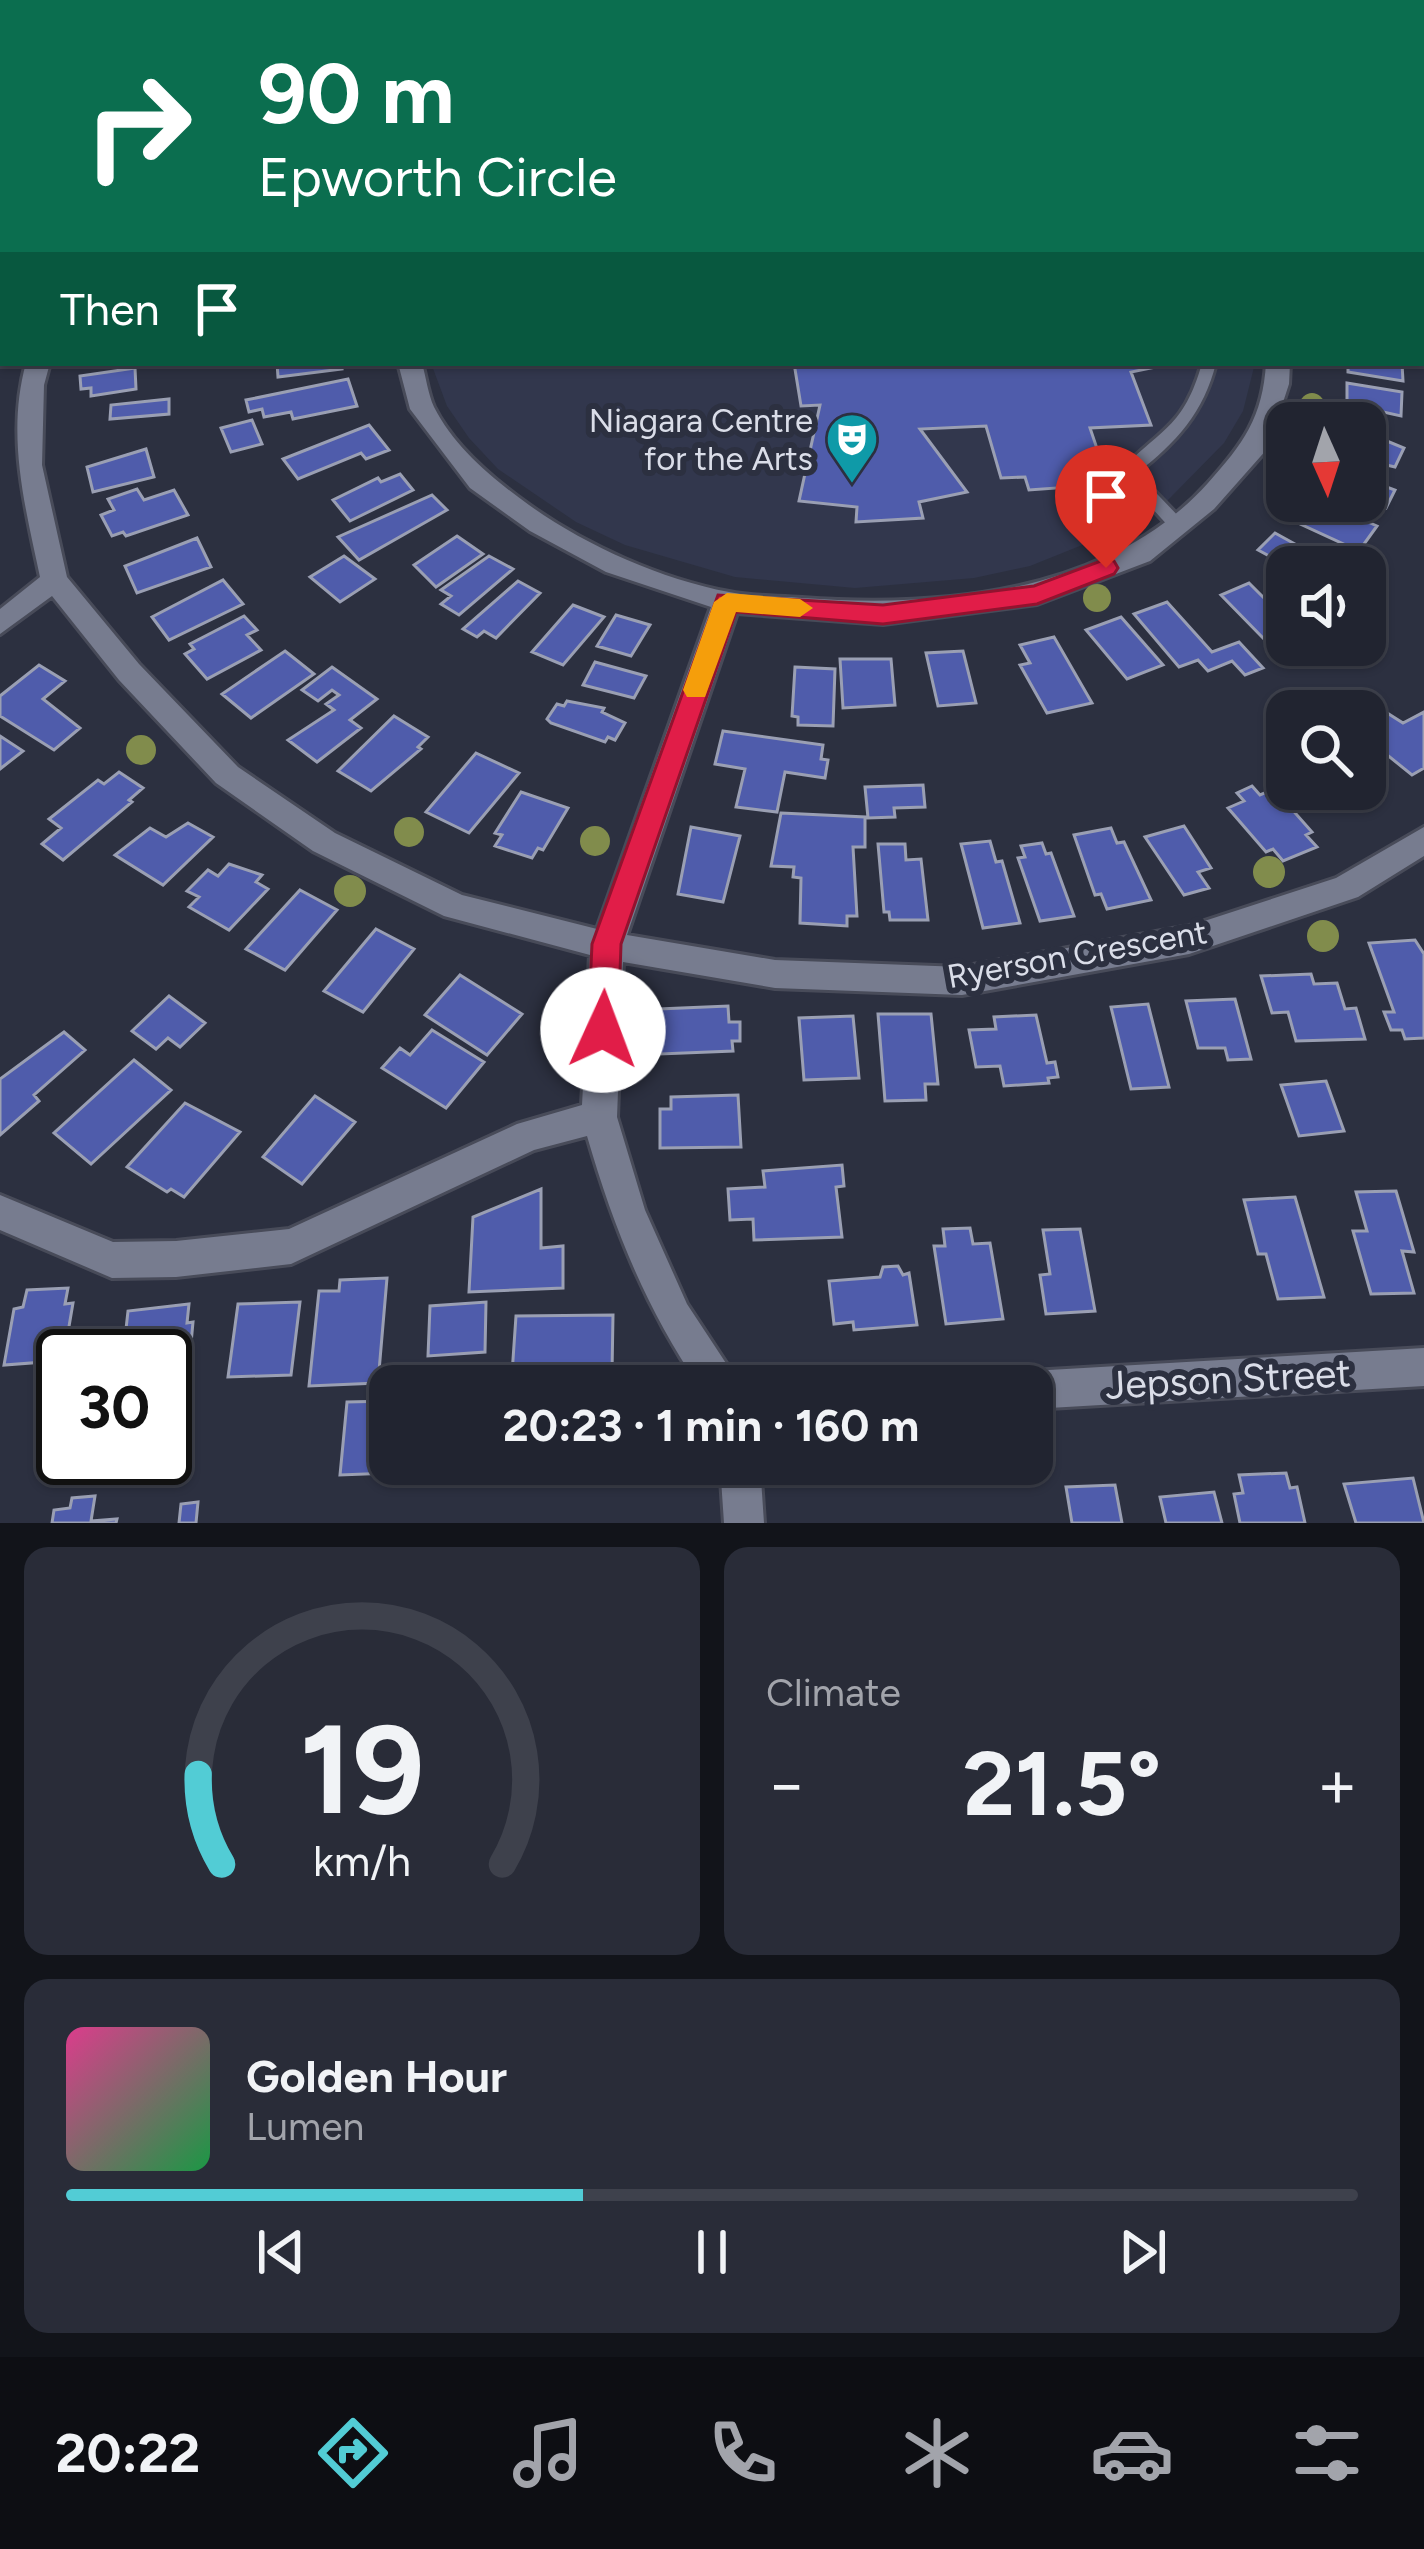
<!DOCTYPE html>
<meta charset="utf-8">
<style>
body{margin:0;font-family:Figtree,sans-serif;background:#292c38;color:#f1f3f6;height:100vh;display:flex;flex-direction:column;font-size:45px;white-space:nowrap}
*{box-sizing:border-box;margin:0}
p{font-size:39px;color:#a2a4ab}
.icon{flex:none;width:66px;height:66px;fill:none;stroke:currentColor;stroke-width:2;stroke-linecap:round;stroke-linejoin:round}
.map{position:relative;height:1523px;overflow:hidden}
.details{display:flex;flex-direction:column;gap:24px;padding:24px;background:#12141a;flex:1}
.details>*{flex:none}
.top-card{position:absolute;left:0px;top:0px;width:1425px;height:366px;box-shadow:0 3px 9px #0004,0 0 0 3px #3e414c;background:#0b6e4f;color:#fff;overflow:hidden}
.needle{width:78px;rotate:177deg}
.buttons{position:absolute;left:1266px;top:402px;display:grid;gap:24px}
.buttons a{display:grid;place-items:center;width:120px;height:120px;border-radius:24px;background:#212430;box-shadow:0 3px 9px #0004,0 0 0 3px #3e414c;font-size:60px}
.speed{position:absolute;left:36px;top:1329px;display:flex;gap:24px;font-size:60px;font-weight:700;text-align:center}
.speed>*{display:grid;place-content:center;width:156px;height:156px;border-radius:50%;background:#212430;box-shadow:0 3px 9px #0004,0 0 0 3px #3e414c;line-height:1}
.speed .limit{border:6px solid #111;border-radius:18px;background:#fff;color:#111}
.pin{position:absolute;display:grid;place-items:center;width:102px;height:102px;color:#fff;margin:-123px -51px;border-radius:50% 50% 50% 0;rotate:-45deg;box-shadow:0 0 12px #0007}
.pin .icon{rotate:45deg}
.me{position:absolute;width:132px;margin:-66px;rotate:2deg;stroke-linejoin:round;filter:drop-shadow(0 0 9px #0008)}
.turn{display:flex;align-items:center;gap:42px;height:252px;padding:0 60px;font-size:54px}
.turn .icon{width:156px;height:156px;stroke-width:2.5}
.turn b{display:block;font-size:84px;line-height:102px}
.then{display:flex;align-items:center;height:114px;padding:0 60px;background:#0003;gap:24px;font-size:45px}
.big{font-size:90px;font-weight:700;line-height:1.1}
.details .card{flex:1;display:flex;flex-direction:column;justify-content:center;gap:18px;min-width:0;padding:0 42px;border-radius:24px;background:#292c38}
.details .dial{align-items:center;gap:0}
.dial svg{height:312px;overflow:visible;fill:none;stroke:#3e414c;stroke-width:7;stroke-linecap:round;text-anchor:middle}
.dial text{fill:#f1f3f6;stroke:none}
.song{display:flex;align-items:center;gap:36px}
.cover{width:144px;height:144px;border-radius:18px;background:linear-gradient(135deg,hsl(330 70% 55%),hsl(140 70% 35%))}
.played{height:12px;border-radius:6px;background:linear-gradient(90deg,#52ccd5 40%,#3e414c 40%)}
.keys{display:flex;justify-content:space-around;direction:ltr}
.heat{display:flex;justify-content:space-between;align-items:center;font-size:66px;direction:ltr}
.details .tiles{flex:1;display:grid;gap:24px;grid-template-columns:1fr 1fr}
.card:last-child{grid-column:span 2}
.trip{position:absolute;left:369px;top:1365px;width:684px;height:120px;border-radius:24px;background:#212430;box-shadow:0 3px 9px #0004,0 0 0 3px #3e414c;font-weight:700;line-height:120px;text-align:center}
.tab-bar{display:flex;height:192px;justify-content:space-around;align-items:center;background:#0d0e13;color:#a2a4ab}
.tab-bar .icon{width:84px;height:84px}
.tab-bar .selected{color:#52ccd5}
.tab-bar b{font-size:54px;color:#f1f3f6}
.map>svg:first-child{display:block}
.built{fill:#32374d}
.building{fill:#4f5cab;stroke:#9a9fb3;stroke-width:3}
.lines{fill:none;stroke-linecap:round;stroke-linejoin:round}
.service-casing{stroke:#484b59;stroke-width:6}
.minor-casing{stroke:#484b59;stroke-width:6}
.service{fill:#777c8f;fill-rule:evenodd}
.minor{fill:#777c8f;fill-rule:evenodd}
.tree{fill:#818c4c}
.route{fill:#e11d48;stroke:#92132f;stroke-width:3}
.slow{fill:#f59e0b}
.labels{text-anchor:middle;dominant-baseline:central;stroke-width:12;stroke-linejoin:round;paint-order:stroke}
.poi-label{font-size:33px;fill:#dadde8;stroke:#2c3040;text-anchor:end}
.street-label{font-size:33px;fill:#dadde8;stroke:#2c3040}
.near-street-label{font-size:39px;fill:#dadde8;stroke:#2c3040}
</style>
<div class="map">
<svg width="1424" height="1523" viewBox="0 0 1424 1523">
<rect width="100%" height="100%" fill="#2c3040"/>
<path class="built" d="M 431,363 L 1255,363 L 1243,411 L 1224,443 L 1167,501 L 1127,527 L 1030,566 L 974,578 L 855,588 L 735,577 L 625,545 L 576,522 L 498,469 L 469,438 L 447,406 Z"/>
<path class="building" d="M 277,363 L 341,363 L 342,369 L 278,377 Z
M 794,363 L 1165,363 L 1166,365 L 1131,372 L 1151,425 L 1090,428 L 1105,472 L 1067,474 L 1071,487 L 1029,490 L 1025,477 L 1001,478 L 986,426 L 920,429 L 967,492 L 919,502 L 923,518 L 856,522 L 857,507 L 799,501 L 820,405 L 801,406 Z
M 1348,363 L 1402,363 L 1403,381 L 1348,372 Z
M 135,368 L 136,389 L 91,396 L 91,388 L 81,389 L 80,376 Z
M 348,379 L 357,406 L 293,419 L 291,412 L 264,417 L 262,409 L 249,412 L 246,400 Z
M 1347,383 L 1402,392 L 1401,416 L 1347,404 Z
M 169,399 L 169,414 L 110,419 L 111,405 Z
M 252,420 L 262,444 L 231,452 L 221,428 Z
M 369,425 L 389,450 L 366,459 L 361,453 L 298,479 L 283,459 Z
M 1365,432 L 1404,448 L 1395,467 L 1365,460 Z
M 146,449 L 154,477 L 93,492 L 87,467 Z
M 400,474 L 413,490 L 350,521 L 333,500 L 378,478 L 381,482 Z
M 1365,479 L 1395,490 L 1386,508 L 1365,500 Z
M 137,489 L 144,500 L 174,490 L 188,515 L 126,536 L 123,532 L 112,536 L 101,515 L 114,510 L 108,499 Z
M 432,495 L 447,510 L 359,560 L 338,537 Z
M 1299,501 L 1321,501 L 1377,526 L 1359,551 L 1285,517 Z
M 1275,533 L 1324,560 L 1317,567 L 1290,567 L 1258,550 Z
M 457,536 L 483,554 L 436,587 L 414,565 Z
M 197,538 L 211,567 L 137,593 L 125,566 Z
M 344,556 L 375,579 L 340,602 L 310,577 Z
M 489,556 L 513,569 L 459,615 L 441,604 L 451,596 L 441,590 Z
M 223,580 L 243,604 L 169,640 L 152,617 Z
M 518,581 L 540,593 L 496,638 L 484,631 L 477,637 L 463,629 Z
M 1249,583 L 1269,603 L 1278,599 L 1287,608 L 1281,613 L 1287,629 L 1264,639 L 1221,595 Z
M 1167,602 L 1212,652 L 1239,642 L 1263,668 L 1245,675 L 1232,661 L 1208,671 L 1198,660 L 1179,667 L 1134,614 Z
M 573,605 L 604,617 L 563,665 L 532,652 Z
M 616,615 L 650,625 L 631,656 L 597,646 Z
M 244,616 L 257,630 L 247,635 L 261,650 L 207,679 L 185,654 L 194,649 L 190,644 Z
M 1121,617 L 1163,665 L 1127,679 L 1086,630 Z
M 1054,637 L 1092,703 L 1047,713 L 1020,665 L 1030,663 L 1020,645 Z
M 285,651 L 314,674 L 251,718 L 222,694 Z
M 963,651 L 976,703 L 938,706 L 926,653 Z
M 840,659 L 891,659 L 895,705 L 843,708 Z
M 595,662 L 646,676 L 634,698 L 583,685 Z
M 39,665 L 65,681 L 43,699 L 80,728 L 54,750 L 0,716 L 0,696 Z
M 332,667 L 377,699 L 350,720 L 361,728 L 317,762 L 288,740 L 334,710 L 326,704 L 339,695 L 332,690 L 318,701 L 302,690 Z
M 795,667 L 835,669 L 833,726 L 798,725 L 798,717 L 792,716 Z
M 1351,690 L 1403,723 L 1424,712 L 1424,768 L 1412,775 L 1365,737 L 1365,711 L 1334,711 L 1326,705 Z
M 567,701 L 604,708 L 602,712 L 625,723 L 615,740 L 608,737 L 605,742 L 551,723 L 547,719 L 557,704 L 564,706 Z
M 394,716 L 428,737 L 418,747 L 421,749 L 371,791 L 338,771 Z
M 723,731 L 823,745 L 821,759 L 828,760 L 825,778 L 785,772 L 777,812 L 736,807 L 745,769 L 715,764 Z
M 0,736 L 23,751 L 0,769 Z
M 476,753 L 519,773 L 469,833 L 426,812 Z
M 1365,761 L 1383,777 L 1370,785 L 1381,794 L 1362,806 L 1353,797 L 1341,804 L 1324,789 L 1365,789 Z
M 119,772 L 143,788 L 129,800 L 132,802 L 63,860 L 42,844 L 61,828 L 49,819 L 98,780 L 104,784 Z
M 923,785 L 925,807 L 894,808 L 895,817 L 868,818 L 865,787 Z
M 1252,786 L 1260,795 L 1274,789 L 1312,832 L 1306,835 L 1317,847 L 1283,861 L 1273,849 L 1266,852 L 1228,808 L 1244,801 L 1237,793 Z
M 521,792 L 568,808 L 543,850 L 538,848 L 532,858 L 495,846 L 502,835 L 495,833 Z
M 781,813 L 865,817 L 865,847 L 853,847 L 857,916 L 847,916 L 847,926 L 800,923 L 801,878 L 793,877 L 794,867 L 771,866 Z
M 188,823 L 213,837 L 163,885 L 115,855 L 150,828 L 166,837 Z
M 1184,826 L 1211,868 L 1198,872 L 1209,888 L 1184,895 L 1145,837 Z
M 691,827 L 740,836 L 723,902 L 678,894 Z
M 1111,828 L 1117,843 L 1124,842 L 1151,900 L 1107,909 L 1101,894 L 1095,895 L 1074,835 Z
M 990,841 L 996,862 L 1002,861 L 1020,923 L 983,928 L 961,844 Z
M 1042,843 L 1046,854 L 1051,853 L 1074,916 L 1040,921 L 1018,858 L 1025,857 L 1021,846 Z
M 878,844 L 905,844 L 906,860 L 921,859 L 928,920 L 890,920 L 889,912 L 884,912 Z
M 229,864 L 262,875 L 256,882 L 268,889 L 229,930 L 189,907 L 199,897 L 187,891 L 208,870 L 218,876 Z
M 300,890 L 337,910 L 285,970 L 246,949 Z
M 376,929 L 414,949 L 363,1012 L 324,991 Z
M 1415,940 L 1424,954 L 1424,1038 L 1405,1039 L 1402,1030 L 1391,1030 L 1384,1012 L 1394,1012 L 1369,943 Z
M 1311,974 L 1314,984 L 1337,983 L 1345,1009 L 1356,1008 L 1365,1039 L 1296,1041 L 1288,1012 L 1272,1013 L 1261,976 Z
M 460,975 L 522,1014 L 487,1055 L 425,1015 Z
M 169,996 L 205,1023 L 180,1047 L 168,1038 L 156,1049 L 132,1031 Z
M 1235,999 L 1251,1059 L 1228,1060 L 1225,1048 L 1198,1048 L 1186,1001 Z
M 1148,1004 L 1169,1087 L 1131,1089 L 1111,1007 Z
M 728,1006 L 729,1022 L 740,1022 L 740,1041 L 732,1041 L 733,1051 L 660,1054 L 659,1009 Z
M 878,1014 L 931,1014 L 938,1084 L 925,1084 L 926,1100 L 885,1101 Z
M 1036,1015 L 1047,1063 L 1055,1062 L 1058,1077 L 1048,1078 L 1049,1083 L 1004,1086 L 1000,1066 L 976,1067 L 969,1030 L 996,1029 L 994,1017 Z
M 853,1016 L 859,1078 L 804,1080 L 799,1018 Z
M 432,1030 L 484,1062 L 446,1108 L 382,1068 L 400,1048 L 410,1055 Z
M 64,1032 L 85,1050 L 34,1095 L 39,1101 L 0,1135 L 0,1079 Z
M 134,1060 L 171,1090 L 91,1164 L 54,1133 Z
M 1326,1081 L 1344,1131 L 1299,1136 L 1281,1085 Z
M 738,1095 L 741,1147 L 660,1148 L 660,1109 L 671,1109 L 671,1097 Z
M 315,1096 L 355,1122 L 302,1184 L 263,1157 Z
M 185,1103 L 240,1132 L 184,1197 L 171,1189 L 167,1192 L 127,1167 Z
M 842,1165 L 844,1186 L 836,1187 L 842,1237 L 754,1240 L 753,1219 L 730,1220 L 728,1189 L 765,1187 L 763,1171 Z
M 541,1189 L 541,1248 L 563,1246 L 563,1288 L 469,1292 L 473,1217 Z
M 1396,1191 L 1414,1252 L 1402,1251 L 1414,1293 L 1371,1294 L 1353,1231 L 1367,1231 L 1356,1192 Z
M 1295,1197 L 1324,1297 L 1278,1299 L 1266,1254 L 1258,1254 L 1244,1200 Z
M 970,1228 L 973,1244 L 990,1243 L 1003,1319 L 946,1324 L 934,1246 L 945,1246 L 943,1229 Z
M 1080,1229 L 1095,1311 L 1046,1314 L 1040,1275 L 1050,1274 L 1043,1230 Z
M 898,1266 L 903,1275 L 909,1273 L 917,1325 L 854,1330 L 853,1322 L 834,1324 L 829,1281 L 880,1277 L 883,1267 Z
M 387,1278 L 378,1383 L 309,1386 L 319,1291 L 339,1291 L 340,1280 Z
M 68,1288 L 65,1304 L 73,1303 L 65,1350 L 86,1349 L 85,1356 L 63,1356 L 63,1407 L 49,1408 L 58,1361 L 4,1365 L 14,1309 L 23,1307 L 27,1290 Z
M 300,1302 L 291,1375 L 228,1377 L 238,1304 Z
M 486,1302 L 485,1352 L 428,1356 L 430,1306 Z
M 189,1304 L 187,1323 L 193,1322 L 187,1387 L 165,1389 L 165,1356 L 123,1356 L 128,1311 Z
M 613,1315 L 612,1373 L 512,1374 L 516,1316 Z
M 390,1401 L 390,1473 L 340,1475 L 347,1402 Z
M 533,1464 L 636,1464 L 636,1474 L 532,1475 Z
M 1286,1473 L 1290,1488 L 1297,1487 L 1305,1523 L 1240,1523 L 1234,1494 L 1243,1493 L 1239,1475 Z
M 1413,1478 L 1424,1523 L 1356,1523 L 1344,1484 Z
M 1115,1485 L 1122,1523 L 1072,1523 L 1066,1487 Z
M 1214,1492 L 1222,1523 L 1166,1523 L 1160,1497 Z
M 95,1496 L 91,1521 L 117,1519 L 116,1523 L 52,1523 L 54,1510 L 70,1508 L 72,1498 Z
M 198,1502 L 196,1523 L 179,1523 L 181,1504 Z"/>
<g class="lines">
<g class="service-casing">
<path id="service" d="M 1309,0 L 1321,0 L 1323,3 L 1311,3 Z
M 1402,0 L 1414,0 L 1417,3 L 1405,3 Z
M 1202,363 L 1216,363 C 1204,412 1176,443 1137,473 L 1183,521 L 1185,525 L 1183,529 L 1171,529 L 1119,472 C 1160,429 1184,428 1202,363 Z"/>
</g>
<g class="minor-casing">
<path id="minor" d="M 127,0 L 157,0 L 159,3 L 130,3 Z
M 212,0 L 234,0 L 210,3 Z
M 389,0 L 415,0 L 387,3 Z
M 784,0 L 804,0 L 805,3 L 785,3 Z
M 1220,0 L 1247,0 L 1249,3 L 1223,3 Z
M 1422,84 L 1424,84 L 1424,98 L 1422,98 Z
M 3,182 L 3,198 L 0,199 L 0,183 Z
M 1422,261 L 1424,261 L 1424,275 L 1422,275 Z
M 26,363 L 50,363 L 44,385 L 42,465 L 67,577 L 139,664 L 238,767 L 335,833 L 462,895 L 597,929 L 711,607 L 606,572 L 530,531 L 470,488 L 410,409 L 398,363 L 422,363 C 426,377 428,394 434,407 C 454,447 494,480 529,505 C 585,545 660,579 729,592 C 752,597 778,596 802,598 C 942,608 1108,594 1208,483 C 1243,444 1263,417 1266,363 L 1290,363 L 1289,384 L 1268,448 L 1214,509 L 1150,561 L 1037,604 L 883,624 L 737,613 L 627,935 L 775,960 L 962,967 L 1189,926 L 1336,878 L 1424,827 L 1424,856 L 1358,897 L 1189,954 L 962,995 L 775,988 L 623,962 L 617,1117 L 645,1210 L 687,1304 L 741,1386 L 699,1386 C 646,1309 613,1226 587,1136 L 534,1150 L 291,1264 L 176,1277 L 112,1278 L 0,1230 L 0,1195 L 113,1242 L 176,1241 L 289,1229 L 517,1124 L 582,1105 L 590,955 L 444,916 L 313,851 L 216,783 L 119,680 L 52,596 L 0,634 L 0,609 L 40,577 C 25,506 6,435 26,363 Z
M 1424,1348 L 1424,1386 L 1032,1409 L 1032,1386 L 1014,1386 L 1018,1376 L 1032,1371 Z
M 720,1464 L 760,1464 L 764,1523 L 724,1523 Z"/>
</g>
<use href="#service" class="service"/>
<use href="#minor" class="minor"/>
</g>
<g class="tree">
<circle cx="1312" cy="405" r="12"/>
<circle cx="1097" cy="598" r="14"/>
<circle cx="141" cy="750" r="15"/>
<circle cx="409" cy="832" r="15"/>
<circle cx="595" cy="841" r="15"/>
<circle cx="1269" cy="872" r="16"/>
<circle cx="350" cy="891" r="16"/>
<circle cx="1323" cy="936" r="16"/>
</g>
<path class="route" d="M 1106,559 L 1114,561 L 1118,568 L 1114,574 L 1037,604 L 883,624 L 736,612 L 621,944 L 618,1030 L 614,1040 L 603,1044 L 592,1040 L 588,1030 L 592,944 L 718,595 L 883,605 L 1034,586 Z"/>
<path class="slow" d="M 727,593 L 800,599 L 813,608 L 800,617 L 736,612 L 705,697 L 687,697 L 683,690 L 714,602 Z"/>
<defs>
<g id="theatre-pin" transform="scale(2.7)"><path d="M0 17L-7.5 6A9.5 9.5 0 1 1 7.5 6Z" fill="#0f9aa8" stroke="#2c3040"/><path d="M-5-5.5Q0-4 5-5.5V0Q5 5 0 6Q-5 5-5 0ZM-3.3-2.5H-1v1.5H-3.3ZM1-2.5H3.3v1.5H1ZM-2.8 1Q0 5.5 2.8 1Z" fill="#fff"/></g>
</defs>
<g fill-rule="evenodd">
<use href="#theatre-pin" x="852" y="439"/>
</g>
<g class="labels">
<g class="poi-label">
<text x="813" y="420">Niagara Centre<tspan x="813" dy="38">for the Arts</tspan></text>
</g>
<g class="street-label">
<text transform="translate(1077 954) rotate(-10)">Ryerson Crescent</text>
</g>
<g class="near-street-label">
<text transform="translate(1228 1379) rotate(-3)">Jepson Street</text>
</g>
</g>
</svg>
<div class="buttons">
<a><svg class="needle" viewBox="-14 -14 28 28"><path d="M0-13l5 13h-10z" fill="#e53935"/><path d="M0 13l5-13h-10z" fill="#a2a4ab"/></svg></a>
<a><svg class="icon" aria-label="sound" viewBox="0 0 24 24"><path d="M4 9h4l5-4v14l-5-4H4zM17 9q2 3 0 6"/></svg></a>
<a><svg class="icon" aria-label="search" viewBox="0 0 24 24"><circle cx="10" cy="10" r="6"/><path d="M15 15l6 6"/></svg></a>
</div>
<div class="speed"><div class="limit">30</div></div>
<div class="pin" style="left:1106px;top:568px;background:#d93025"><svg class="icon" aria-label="arrive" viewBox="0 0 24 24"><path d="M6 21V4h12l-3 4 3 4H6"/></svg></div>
<svg class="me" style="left:603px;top:1030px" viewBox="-20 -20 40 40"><circle r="19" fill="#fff"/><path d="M0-13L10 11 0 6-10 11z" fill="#e11d48"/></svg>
<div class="trip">20:23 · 1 min · 160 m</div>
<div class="top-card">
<div class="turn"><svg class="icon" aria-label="right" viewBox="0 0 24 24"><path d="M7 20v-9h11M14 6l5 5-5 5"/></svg><div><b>90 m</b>Epworth Circle</div></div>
<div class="then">Then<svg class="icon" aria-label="arrive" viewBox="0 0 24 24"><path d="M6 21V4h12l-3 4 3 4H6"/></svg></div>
</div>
</div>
<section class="details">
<div class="tiles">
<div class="card dial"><svg viewBox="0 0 100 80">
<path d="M14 69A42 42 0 1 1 86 69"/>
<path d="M14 69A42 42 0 0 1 8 46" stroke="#52ccd5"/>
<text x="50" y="56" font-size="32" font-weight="700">19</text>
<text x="50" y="72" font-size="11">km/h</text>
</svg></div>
<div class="card"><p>Climate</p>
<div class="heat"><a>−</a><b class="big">21.5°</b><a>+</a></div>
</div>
<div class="card">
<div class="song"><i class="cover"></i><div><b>Golden Hour</b><p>Lumen</p></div></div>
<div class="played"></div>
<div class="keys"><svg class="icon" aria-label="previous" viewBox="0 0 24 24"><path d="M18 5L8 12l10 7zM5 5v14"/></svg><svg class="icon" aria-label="pause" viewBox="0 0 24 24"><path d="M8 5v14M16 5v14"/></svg><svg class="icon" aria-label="next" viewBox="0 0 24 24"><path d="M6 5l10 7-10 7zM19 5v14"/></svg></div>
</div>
</div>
</section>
<nav class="tab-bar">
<b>20:22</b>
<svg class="icon selected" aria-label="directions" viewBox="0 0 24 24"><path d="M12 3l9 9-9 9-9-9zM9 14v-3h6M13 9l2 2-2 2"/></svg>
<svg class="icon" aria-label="music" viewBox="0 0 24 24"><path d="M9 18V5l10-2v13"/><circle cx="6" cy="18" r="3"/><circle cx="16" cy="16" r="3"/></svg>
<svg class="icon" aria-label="phone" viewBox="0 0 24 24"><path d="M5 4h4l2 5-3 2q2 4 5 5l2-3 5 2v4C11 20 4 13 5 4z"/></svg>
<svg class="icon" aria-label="climate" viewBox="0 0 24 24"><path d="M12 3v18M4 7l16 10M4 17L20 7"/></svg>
<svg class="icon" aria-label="car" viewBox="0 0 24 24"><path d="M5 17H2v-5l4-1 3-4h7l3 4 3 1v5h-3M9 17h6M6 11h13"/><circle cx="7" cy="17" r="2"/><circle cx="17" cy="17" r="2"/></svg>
<svg class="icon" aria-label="filters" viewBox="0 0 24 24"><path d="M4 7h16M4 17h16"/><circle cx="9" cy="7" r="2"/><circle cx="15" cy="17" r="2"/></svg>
</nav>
